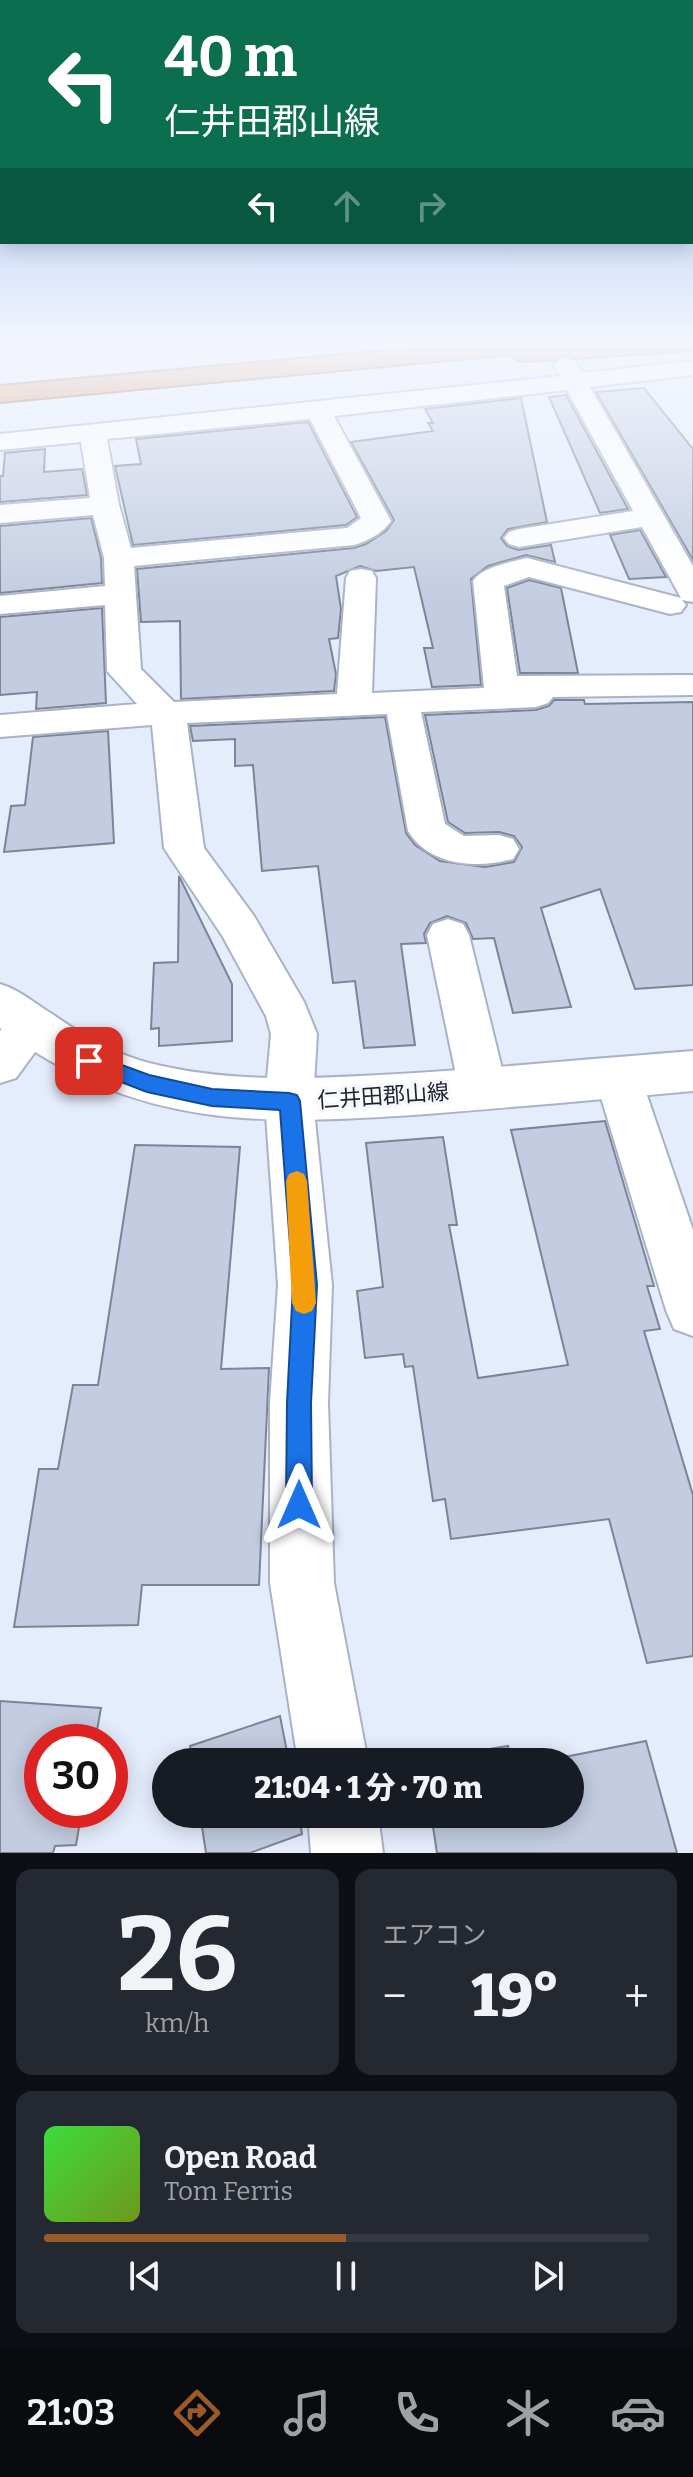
<!DOCTYPE html>
<html lang="ja">
<meta charset="utf-8">
<style>
body{margin:0;font-family:Bitter,"Noto Sans JP",serif;background:#242831;color:#f1f3f6;height:100vh;display:flex;flex-direction:column;font-size:30px;white-space:nowrap}
*{box-sizing:border-box;margin:0}
p{font-size:26px;color:#9ea1a6}
.icon{flex:none;width:44px;height:44px;fill:none;stroke:currentColor;stroke-width:2;stroke-linecap:round;stroke-linejoin:round}
.map{position:relative;height:1853px;overflow:hidden}
.panel{display:flex;flex-direction:column;gap:16px;padding:16px;background:#0d0f14;flex:1}
.panel>*{flex:none}
.guide{position:absolute;left:0px;top:0px;width:694px;height:244px;box-shadow:0 4px 20px #0003;background:#0b6e4f;color:#fff;overflow:hidden}
.speed{position:absolute;left:24px;top:1724px;display:flex;gap:16px;font-size:40px;font-weight:700;text-align:center}
.speed>*{display:grid;place-content:center;width:104px;height:104px;border-radius:50%;background:#171b24;box-shadow:0 4px 20px #0003;line-height:1}
.speed .limit{border:12px solid #d22;background:#fff;color:#111}
.pin{position:absolute;display:grid;place-items:center;width:68px;height:68px;color:#fff;margin:-34px;border-radius:16px;box-shadow:0 4px 12px #0006}
.me{position:absolute;width:88px;margin:-44px;rotate:0deg;stroke-linejoin:round;filter:drop-shadow(0 0 6px #0008)}
.turn{display:flex;align-items:center;gap:28px;height:168px;padding:0 32px;font-size:36px}
.turn .icon{width:104px;height:104px;stroke-width:2.5}
.turn b{display:block;font-size:56px;line-height:68px}
.lanes{display:flex;align-items:center;height:76px;padding:0 32px;background:#0003;justify-content:center;gap:40px;direction:ltr}
.lanes .off{opacity:.35}
.big{font-size:60px;font-weight:800;line-height:1.1}
.panel .widget{flex:1;display:flex;flex-direction:column;justify-content:center;gap:12px;min-width:0;padding:0 28px;border-radius:16px;background:#242831}
.panel .dial{align-items:center;gap:0}
.dial b{font-size:104px;line-height:1}
.song{display:flex;align-items:center;gap:24px}
.cover{width:96px;height:96px;border-radius:12px;background:linear-gradient(135deg,hsl(120 70% 55%),hsl(80 70% 35%))}
.played{height:8px;border-radius:4px;background:linear-gradient(90deg,#9d5a29 50%,#363941 50%)}
.keys{display:flex;justify-content:space-around;direction:ltr}
.heat{display:flex;justify-content:space-between;align-items:center;font-size:44px;direction:ltr}
.panel .tiles{flex:1;display:grid;gap:16px;grid-template-columns:1fr 1fr}
.widget:last-child{grid-column:span 2}
.trip{position:absolute;left:152px;top:1748px;width:432px;height:80px;border-radius:40px;background:#171b24;box-shadow:0 4px 20px #0003;font-weight:800;line-height:80px;text-align:center}
.tab-bar{display:flex;height:128px;justify-content:space-around;align-items:center;background:#090b0e;color:#9ea1a6}
.tab-bar .icon{width:56px;height:56px}
.tab-bar .active{color:#9d5a29}
.tab-bar b{font-size:36px;color:#f1f3f6}
.map>svg:first-child{display:block}
.building{fill:#c3cce0;stroke:#7c8497;stroke-width:2}
.lines{fill:none;stroke-linecap:round;stroke-linejoin:round}
.minor-casing{stroke:#aab2c6;stroke-width:4}
.secondary-casing{stroke:#aab2c6;stroke-width:4}
.trunk-casing{stroke:#8e5a36;stroke-width:4}
.minor{fill:#fff;fill-rule:evenodd}
.secondary{fill:#fff;fill-rule:evenodd}
.trunk{fill:#d69364;fill-rule:evenodd}
.route{fill:#1a73e8;stroke:#114b97;stroke-width:2}
.slow{fill:#f59e0b}
.labels{text-anchor:middle;dominant-baseline:central;stroke-width:7;stroke-linejoin:round;paint-order:stroke}
.street-label{font-size:22px;fill:#1e2128;stroke:#f7f9fd}
</style>
<div class="map">
<svg width="693" height="1853" viewBox="0 0 693 1853">
<rect width="100%" height="100%" fill="#e5ecfc"/>
<path class="building" d="M 644,388 L 693,449 L 693,560 L 596,392 Z
M 566,395 L 628,509 L 600,513 L 549,397 Z
M 521,398 L 547,522 L 508,529 L 501,538 L 507,546 L 518,550 L 551,545 L 555,562 L 526,555 L 488,566 L 471,579 L 481,685 L 432,687 L 424,648 L 433,648 L 414,567 L 376,571 L 360,566 L 336,576 L 341,609 L 338,638 L 329,639 L 336,674 L 334,691 L 181,699 L 180,621 L 141,622 L 137,569 L 354,548 L 366,544 L 386,531 L 394,520 L 351,442 L 433,431 L 428,423 L 433,423 L 425,409 Z
M 308,422 L 357,517 L 346,525 L 133,545 L 115,466 L 141,464 L 136,439 Z
M 45,449 L 44,472 L 82,469 L 87,495 L 0,502 L 0,476 L 3,476 L 5,453 Z
M 91,518 L 101,558 L 102,583 L 0,593 L 0,526 Z
M 640,530 L 666,577 L 629,579 L 610,535 Z
M 529,580 L 561,588 L 578,673 L 520,673 L 507,588 Z
M 102,608 L 106,703 L 36,709 L 37,692 L 0,695 L 0,617 Z
M 554,700 L 584,700 L 585,704 L 693,702 L 693,985 L 635,989 L 600,889 L 541,908 L 571,1007 L 513,1013 L 494,938 L 473,939 L 466,923 L 447,916 L 430,923 L 424,934 L 426,943 L 401,944 L 415,1045 L 364,1048 L 355,981 L 333,983 L 318,866 L 262,871 L 253,765 L 235,766 L 235,739 L 193,741 L 190,726 L 385,717 L 406,833 L 415,845 L 440,861 L 485,867 L 514,862 L 522,847 L 514,836 L 499,832 L 465,833 L 448,822 L 425,715 L 536,710 L 549,706 Z
M 108,731 L 114,843 L 4,852 L 11,806 L 25,805 L 33,737 Z
M 179,876 L 232,984 L 232,1041 L 159,1046 L 159,1028 L 151,1029 L 154,963 L 178,962 Z
M 605,1121 L 654,1286 L 647,1286 L 660,1329 L 644,1331 L 693,1495 L 693,1656 L 647,1663 L 609,1519 L 451,1539 L 445,1499 L 433,1501 L 413,1366 L 405,1367 L 403,1354 L 365,1358 L 357,1291 L 383,1287 L 366,1143 L 443,1137 L 457,1225 L 449,1225 L 478,1378 L 568,1365 L 511,1130 Z
M 135,1145 L 240,1147 L 221,1369 L 269,1368 L 259,1585 L 142,1585 L 138,1625 L 14,1627 L 39,1469 L 58,1469 L 73,1385 L 98,1385 Z
M 0,1701 L 101,1708 L 95,1742 L 42,1742 L 42,1810 L 82,1810 L 76,1845 L 55,1846 L 53,1853 L 0,1853 Z
M 280,1716 L 289,1762 L 192,1762 L 190,1746 Z
M 646,1741 L 677,1853 L 437,1853 L 431,1814 L 570,1814 L 570,1762 L 539,1762 Z
M 508,1746 L 511,1762 L 423,1762 L 422,1760 Z
M 200,1814 L 299,1814 L 302,1834 L 250,1853 L 206,1853 Z"/>
<g class="lines">
<g class="minor-casing">
<path id="minor" d="M 566,358 L 574,360 L 583,373 L 693,361 L 693,375 L 590,387 L 693,566 L 693,602 L 682,600 L 686,605 L 681,612 L 670,614 L 529,577 L 504,586 L 517,676 L 693,675 L 693,695 L 553,697 L 548,703 L 536,707 L 421,712 L 445,824 L 464,836 L 499,835 L 513,839 L 519,849 L 513,859 C 477,869 429,866 408,831 L 387,714 L 187,723 L 204,848 L 254,916 L 304,1002 L 317,1034 L 313,1101 L 332,1285 L 328,1403 L 334,1583 L 368,1762 L 298,1762 L 270,1583 L 270,1403 L 278,1285 L 265,1101 L 271,1034 L 266,1016 L 223,937 L 164,848 L 152,725 L 0,737 L 0,715 L 137,704 L 107,671 L 105,605 L 0,614 L 0,596 L 105,586 L 104,558 L 93,515 L 0,523 L 0,505 L 90,498 L 81,442 L 0,450 L 0,434 L 560,376 L 554,365 L 558,360 ZM 567,390 L 633,511 L 519,529 L 509,532 L 504,538 L 509,544 L 519,547 L 642,527 L 681,598 L 527,558 C 511,562 482,567 473,581 L 484,688 L 372,693 L 376,578 L 372,571 L 361,569 L 350,571 L 346,578 L 337,694 L 174,702 L 141,669 L 134,566 L 354,545 C 368,541 383,533 391,521 L 334,416 ZM 310,419 L 361,518 L 347,528 L 131,548 L 119,505 L 107,439 Z
M 448,919 L 463,924 L 469,935 L 507,1089 L 500,1103 L 483,1109 L 466,1103 L 459,1089 L 427,935 L 433,924 Z
M 31,1008 L 47,1013 L 54,1026 L 16,1078 L 0,1083 L 0,1031 L 15,1013 Z
M 618,1059 L 635,1064 L 641,1078 L 693,1230 L 693,1336 L 674,1329 L 666,1310 L 595,1078 L 601,1064 Z
M 308,1814 L 378,1814 L 383,1853 L 311,1853 Z"/>
</g>
<g class="secondary-casing">
<path id="secondary" d="M 0,984 C 20,990 34,1003 52,1014 C 81,1034 114,1054 149,1063 C 236,1085 326,1078 415,1073 C 508,1067 600,1058 693,1051 L 693,1091 C 604,1099 516,1107 427,1114 C 263,1125 139,1131 0,1028 Z"/>
</g>
<g class="trunk-casing">
<path id="trunk" d="M 476,343 L 693,343 L 693,350 L 525,361 L 516,359 L 513,354 L 0,402 L 0,386 Z"/>
</g>
<use href="#minor" class="minor"/>
<use href="#secondary" class="secondary"/>
<use href="#trunk" class="trunk"/>
</g>
<linearGradient id="sky" x2="0" y2="1"><stop stop-color="#83afeb"/><stop offset="0.57" stop-color="#f3f6fe"/><stop offset="1" stop-color="#f3f6fe" stop-opacity="0"/></linearGradient>
<rect width="693" height="602" fill="url(#sky)"/>
<path class="route" d="M 89,1053 L 149,1075 L 212,1089 L 289,1093 L 297,1095 L 300,1101 L 317,1285 L 311,1403 L 312,1505 L 308,1515 L 299,1519 L 289,1515 L 286,1505 L 287,1403 L 293,1285 L 280,1110 L 212,1106 L 147,1092 L 82,1067 L 79,1061 L 82,1055 Z"/>
<path class="slow" d="M 297,1171 L 304,1174 L 307,1181 L 316,1303 L 312,1311 L 304,1314 L 296,1311 L 292,1303 L 286,1181 L 289,1174 Z"/>
<g class="labels">
<g class="street-label">
<text transform="translate(383 1096) rotate(-4)">仁井田郡山線</text>
</g>
</g>
</svg>
<div class="speed"><div class="limit">30</div></div>
<div class="pin" style="left:89px;top:1061px;background:#d93025"><svg class="icon" aria-label="arrive" viewBox="0 0 24 24"><path d="M6 21V4h12l-3 4 3 4H6"/></svg></div>
<svg class="me" style="left:299px;top:1505px" viewBox="-20 -20 40 40"><path d="M0-17L14 15 0 8-14 15z" fill="#1a73e8" stroke="#fff" stroke-width="4"/></svg>
<div class="trip">21:04 · 1 分 · 70 m</div>
<div class="guide">
<div class="turn"><svg class="icon" aria-label="left" viewBox="0 0 24 24"><path d="M17 20v-9H6M10 6l-5 5 5 5"/></svg><div><b>40 m</b>仁井田郡山線</div></div>
<div class="lanes"><svg class="icon" aria-label="left" viewBox="0 0 24 24"><path d="M17 20v-9H6M10 6l-5 5 5 5"/></svg><svg class="icon off" aria-label="ahead" viewBox="0 0 24 24"><path d="M12 20V5M6 11l6-6 6 6"/></svg><svg class="icon off" aria-label="right" viewBox="0 0 24 24"><path d="M7 20v-9h11M14 6l5 5-5 5"/></svg></div>
</div>
</div>
<section class="panel">
<div class="tiles">
<div class="widget dial"><b>26</b><p>km/h</p></div>
<div class="widget"><p>エアコン</p>
<div class="heat"><a>−</a><b class="big">19°</b><a>+</a></div>
</div>
<div class="widget">
<div class="song"><i class="cover"></i><div><b>Open Road</b><p>Tom Ferris</p></div></div>
<div class="played"></div>
<div class="keys"><svg class="icon" aria-label="previous" viewBox="0 0 24 24"><path d="M18 5L8 12l10 7zM5 5v14"/></svg><svg class="icon" aria-label="pause" viewBox="0 0 24 24"><path d="M8 5v14M16 5v14"/></svg><svg class="icon" aria-label="next" viewBox="0 0 24 24"><path d="M6 5l10 7-10 7zM19 5v14"/></svg></div>
</div>
</div>
</section>
<nav class="tab-bar">
<b>21:03</b>
<svg class="icon active" aria-label="directions" viewBox="0 0 24 24"><path d="M12 3l9 9-9 9-9-9zM9 14v-3h6M13 9l2 2-2 2"/></svg>
<svg class="icon" aria-label="music" viewBox="0 0 24 24"><path d="M9 18V5l10-2v13"/><circle cx="6" cy="18" r="3"/><circle cx="16" cy="16" r="3"/></svg>
<svg class="icon" aria-label="phone" viewBox="0 0 24 24"><path d="M5 4h4l2 5-3 2q2 4 5 5l2-3 5 2v4C11 20 4 13 5 4z"/></svg>
<svg class="icon" aria-label="climate" viewBox="0 0 24 24"><path d="M12 3v18M4 7l16 10M4 17L20 7"/></svg>
<svg class="icon" aria-label="car" viewBox="0 0 24 24"><path d="M5 17H2v-5l4-1 3-4h7l3 4 3 1v5h-3M9 17h6M6 11h13"/><circle cx="7" cy="17" r="2"/><circle cx="17" cy="17" r="2"/></svg>
</nav>
